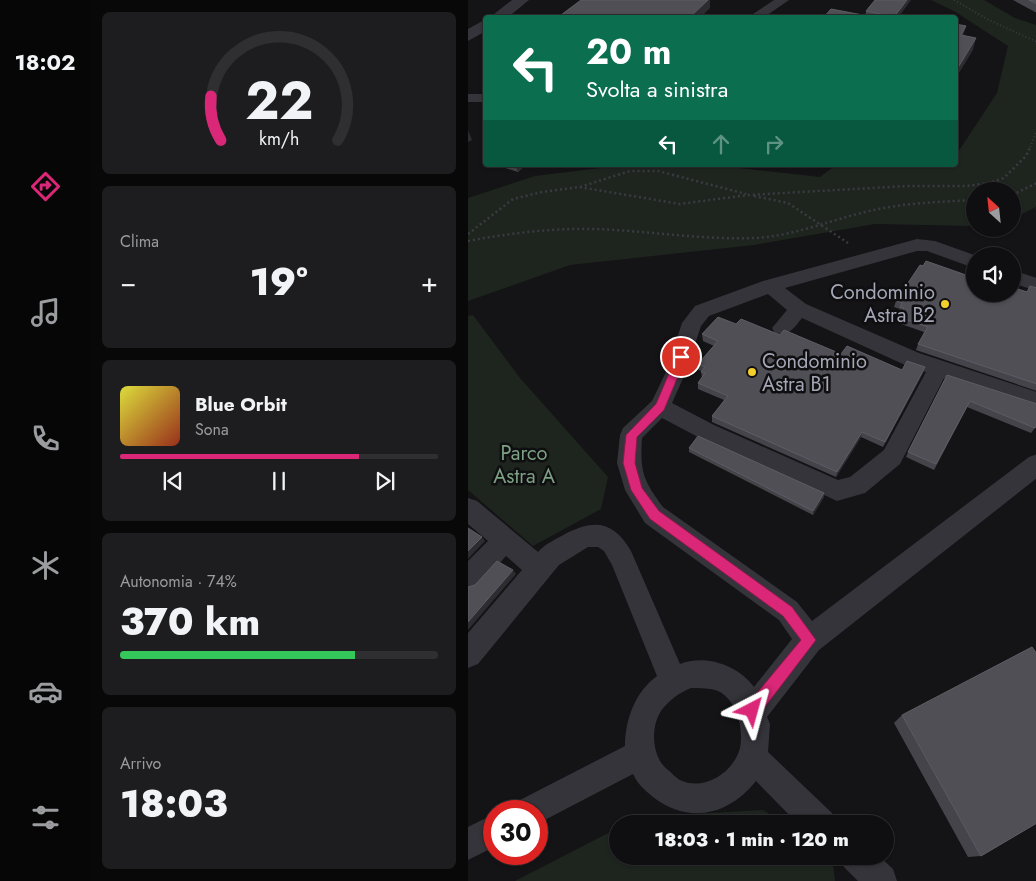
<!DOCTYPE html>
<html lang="it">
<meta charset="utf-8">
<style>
body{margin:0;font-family:Jost,sans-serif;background:#1d1c1e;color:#f1f3f6;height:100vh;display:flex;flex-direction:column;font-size:19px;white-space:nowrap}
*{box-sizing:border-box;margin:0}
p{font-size:16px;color:#9b9c9f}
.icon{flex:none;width:28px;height:28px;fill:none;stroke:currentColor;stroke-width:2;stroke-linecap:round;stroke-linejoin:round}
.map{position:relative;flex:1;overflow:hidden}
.sheet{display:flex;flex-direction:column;gap:12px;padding:12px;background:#080809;width:378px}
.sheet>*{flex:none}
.top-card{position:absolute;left:15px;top:15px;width:475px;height:152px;border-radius:5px;box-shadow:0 1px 4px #0004,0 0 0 1px #2f2e30;background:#0b6e4f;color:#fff;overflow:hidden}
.needle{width:32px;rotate:333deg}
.tools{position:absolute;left:498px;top:182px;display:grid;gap:10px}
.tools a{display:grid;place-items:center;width:55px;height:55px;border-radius:50%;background:#0f0e10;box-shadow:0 1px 4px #0004,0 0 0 1px #2f2e30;font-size:25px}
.speed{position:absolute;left:15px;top:800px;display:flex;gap:10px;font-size:25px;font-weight:700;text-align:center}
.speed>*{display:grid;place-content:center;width:65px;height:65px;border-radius:50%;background:#0f0e10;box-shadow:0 1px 4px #0004,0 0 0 1px #2f2e30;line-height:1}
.speed .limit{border:8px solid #d22;background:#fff;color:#111}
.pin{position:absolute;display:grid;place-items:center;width:42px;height:42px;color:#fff;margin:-21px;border:2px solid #fff;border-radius:50%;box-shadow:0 1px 5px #0007}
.me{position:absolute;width:55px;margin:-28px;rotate:39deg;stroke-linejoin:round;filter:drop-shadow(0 0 4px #0008)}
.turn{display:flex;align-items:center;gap:18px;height:105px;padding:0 20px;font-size:22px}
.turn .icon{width:65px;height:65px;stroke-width:2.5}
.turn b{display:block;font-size:35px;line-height:42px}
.lanes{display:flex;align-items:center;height:48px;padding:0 20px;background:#0003;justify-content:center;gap:25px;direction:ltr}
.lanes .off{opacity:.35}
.big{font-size:38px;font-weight:800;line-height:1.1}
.sheet .widget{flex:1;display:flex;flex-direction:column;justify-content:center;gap:8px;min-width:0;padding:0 18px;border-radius:8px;background:#1d1c1e}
.sheet .dial{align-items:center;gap:0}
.dial svg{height:130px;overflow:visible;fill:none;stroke:#2f2e30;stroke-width:7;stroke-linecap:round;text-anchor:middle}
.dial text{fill:#f1f3f6;stroke:none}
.song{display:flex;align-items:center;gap:15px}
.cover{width:60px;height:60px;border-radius:8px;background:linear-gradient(135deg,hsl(60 70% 55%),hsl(10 70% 35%))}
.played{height:5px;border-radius:2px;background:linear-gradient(90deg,#db2777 75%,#2f2e30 75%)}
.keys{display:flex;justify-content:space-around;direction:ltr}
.heat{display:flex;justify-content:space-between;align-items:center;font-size:28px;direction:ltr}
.charge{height:8px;border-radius:4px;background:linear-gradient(90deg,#34c759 74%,#2f2e30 0)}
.trip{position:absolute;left:141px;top:815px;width:285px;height:50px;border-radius:25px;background:#0f0e10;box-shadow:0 1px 4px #0004,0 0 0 1px #2f2e30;font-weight:800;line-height:50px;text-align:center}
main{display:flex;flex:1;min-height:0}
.tabs{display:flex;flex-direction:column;width:90px;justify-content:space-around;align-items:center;background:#060606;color:#9b9c9f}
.tabs .icon{width:35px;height:35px}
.tabs .on{color:#db2777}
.tabs b{font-size:22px;color:#f1f3f6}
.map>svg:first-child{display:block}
.green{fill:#1e251f}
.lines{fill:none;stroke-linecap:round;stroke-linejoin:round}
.path-far1{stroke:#3a3b41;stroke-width:2;stroke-dasharray:1 2.5;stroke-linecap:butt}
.path{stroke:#3a3b41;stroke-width:2.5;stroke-dasharray:2 3;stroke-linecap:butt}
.minor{fill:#34343a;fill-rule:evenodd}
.tertiary{fill:#34343a;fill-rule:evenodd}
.wall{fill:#45444a}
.shaded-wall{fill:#2d2c30}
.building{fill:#504f56;stroke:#5d5d65}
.route{fill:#db2777;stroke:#8e194d}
.poi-dot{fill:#f3cf2e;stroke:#0f0e10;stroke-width:2}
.labels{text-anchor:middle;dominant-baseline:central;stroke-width:5;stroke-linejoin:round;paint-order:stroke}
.poi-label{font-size:20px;fill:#a5a7b6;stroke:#0f0e10;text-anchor:end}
.park-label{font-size:20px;fill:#7ca184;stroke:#0f0e10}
</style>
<main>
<nav class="tabs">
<b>18:02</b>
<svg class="icon on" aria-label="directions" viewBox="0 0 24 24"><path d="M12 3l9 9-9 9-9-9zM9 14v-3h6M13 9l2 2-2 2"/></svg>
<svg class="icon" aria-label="music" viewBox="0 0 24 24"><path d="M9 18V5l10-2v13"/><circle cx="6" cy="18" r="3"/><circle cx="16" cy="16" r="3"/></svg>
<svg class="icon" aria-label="phone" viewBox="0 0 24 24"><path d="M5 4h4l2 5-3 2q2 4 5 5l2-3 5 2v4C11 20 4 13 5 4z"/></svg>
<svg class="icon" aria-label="climate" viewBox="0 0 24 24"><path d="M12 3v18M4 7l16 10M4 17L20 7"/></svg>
<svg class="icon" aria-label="car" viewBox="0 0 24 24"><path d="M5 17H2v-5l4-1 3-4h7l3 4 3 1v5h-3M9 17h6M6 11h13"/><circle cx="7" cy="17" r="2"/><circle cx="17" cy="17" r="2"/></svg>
<svg class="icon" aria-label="filters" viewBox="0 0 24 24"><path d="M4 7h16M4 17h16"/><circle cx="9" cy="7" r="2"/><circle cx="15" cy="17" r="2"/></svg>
</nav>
<section class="sheet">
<div class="widget dial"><svg viewBox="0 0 100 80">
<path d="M14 69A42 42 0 1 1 86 69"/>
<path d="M14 69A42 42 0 0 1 8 42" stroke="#db2777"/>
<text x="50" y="56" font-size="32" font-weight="700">22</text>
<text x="50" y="72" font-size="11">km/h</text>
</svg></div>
<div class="widget"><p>Clima</p>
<div class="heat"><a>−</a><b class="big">19°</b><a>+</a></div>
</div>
<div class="widget">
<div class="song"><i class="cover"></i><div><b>Blue Orbit</b><p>Sona</p></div></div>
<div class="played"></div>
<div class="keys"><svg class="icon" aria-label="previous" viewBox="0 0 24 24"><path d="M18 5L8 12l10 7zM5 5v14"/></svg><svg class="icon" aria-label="pause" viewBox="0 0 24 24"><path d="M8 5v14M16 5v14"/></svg><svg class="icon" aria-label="next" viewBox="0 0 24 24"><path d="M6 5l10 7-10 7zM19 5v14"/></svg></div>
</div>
<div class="widget"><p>Autonomia · 74%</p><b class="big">370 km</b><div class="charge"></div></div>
<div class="widget"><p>Arrivo</p><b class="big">18:03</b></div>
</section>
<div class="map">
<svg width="569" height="881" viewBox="0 0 569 881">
<rect width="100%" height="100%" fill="#141315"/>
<path class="green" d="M 463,0 L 516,0 L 547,18 L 568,25 L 568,207 L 544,219 L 544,191 L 506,191 L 506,226 L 407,224 L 286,245 L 102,265 L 0,301 L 0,198 L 67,176 L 157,165 L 243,165 L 352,177 L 368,165 L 488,165 L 488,155 L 529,93 L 540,46 L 486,11 Z
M 5,315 L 52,378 L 140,477 L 133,509 L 65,546 L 0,490 L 0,316 Z
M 295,810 L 318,824 L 158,824 L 172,817 Z
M 150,828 L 150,856 L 364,856 L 367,881 L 47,881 Z"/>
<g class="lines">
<path class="path-far1" d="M 486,0 L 521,20 L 569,42
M 562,147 L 569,131"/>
<path class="path" d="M 112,187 L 162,171 L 190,171 L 278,194
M 544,195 L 569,183
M 286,196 L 320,203 L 380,243
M 569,203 L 569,211
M 0,234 L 45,199 L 74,192 L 111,187 L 212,204 L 280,195 L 440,186 L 498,186 L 521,183 L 536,178 L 558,156 L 563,146
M 0,241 C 42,233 85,228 128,229 C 181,231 234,240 287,238 C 325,236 360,221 397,212 C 433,203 469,202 506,200"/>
<path class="minor" d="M 306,0 L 321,0 L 295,18 L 279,18 Z
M 0,94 L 18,94 L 18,102 L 0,102 Z
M 449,239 L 467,241 L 509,256 L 506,256 L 506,268 L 459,251 L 449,251 L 317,288 L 338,304 L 451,353 L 569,392 L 569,409 L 476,378 L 432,464 L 397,493 L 369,501 L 230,437 L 194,418 L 174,438 C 172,472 175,480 195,507 L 329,602 L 344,621 L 561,457 L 569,454 L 569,478 L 351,650 L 299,717 L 302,724 L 300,752 L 364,813 L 369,824 L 330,824 L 288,781 C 261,815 221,825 185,797 C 177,790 170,785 165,774 L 69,824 L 69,811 L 48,811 L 52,800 L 157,746 C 157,720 167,692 189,676 L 144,565 L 136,551 L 130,547 L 120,547 L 91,565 L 10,664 L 0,668 L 0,633 L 54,570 L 38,556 L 9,588 L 0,591 L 0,561 L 20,541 L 0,524 L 0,498 L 9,501 L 70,552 C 77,544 88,539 97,534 C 127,519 145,521 163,551 L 212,664 C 237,654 270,665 286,687 L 324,639 L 311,620 L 177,523 L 157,490 L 149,463 L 152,435 L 155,428 L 184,401 L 197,374 L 214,323 L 227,306 L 295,281 ZM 300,294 L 319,310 L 304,328 L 307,333 C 321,337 326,328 334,318 L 437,365 L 458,372 L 416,450 L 382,477 L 370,480 L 246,425 L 204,403 L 217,374 L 233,326 L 241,316 ZM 223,688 C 232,688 242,688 250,691 C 269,700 276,729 272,748 C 266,772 236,792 212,780 C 208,778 204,773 200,770 C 184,758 182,728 193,711 C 201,700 211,693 223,688 Z
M 544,270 L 569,278 L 569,291 L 544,283 Z
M 26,814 L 26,847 L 0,860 L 0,827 Z
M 371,856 L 411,856 L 425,869 L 429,881 L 390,881 L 376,867 Z"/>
<path class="tertiary" d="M 44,0 L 61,0 L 39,18 L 21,18 Z
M 18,19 L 18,31 L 0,41 L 0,29 Z"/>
</g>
<path class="wall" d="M 545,0 L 569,0 L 569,13 Z
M 398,11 L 430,18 L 397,18 Z
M 28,165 L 58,165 L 50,172 Z
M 498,275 L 559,292 L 569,288 L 569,391 L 448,350 L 450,344 L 456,332 L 430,323 L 433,314 L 430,313 L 432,309 L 426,307 L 428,301 Z
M 268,324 L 312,335 L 373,354 L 434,370 L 457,367 L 455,373 L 415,447 L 393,437 L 368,477 L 244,422 L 244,416 L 256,400 L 230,389 L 230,383 L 234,378 L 233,371 L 231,370 L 230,364 L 246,346 L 235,341 L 234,334 Z
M 479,375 L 567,428 L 563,433 L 499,407 L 466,470 L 438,457 L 440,452 Z
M 221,448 L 356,493 L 356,497 L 345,515 L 221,452 Z
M 434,715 L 513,856 L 500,857 L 426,723 Z"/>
<path class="shaded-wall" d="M 240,0 L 242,0 L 242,8 L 232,18 L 221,18 Z
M 439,0 L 443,0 L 430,18 L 425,18 Z
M 498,26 L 495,37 L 493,35 Z
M 508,38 L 505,50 L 488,78 L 488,71 Z
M 0,130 L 4,140 L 0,142 Z
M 47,165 L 58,165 L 50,172 Z
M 457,367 L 455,373 L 415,447 L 417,442 Z
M 394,432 L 393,437 L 368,477 L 369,472 Z
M 356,493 L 356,497 L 345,515 L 345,511 Z
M 14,537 L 17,541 L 0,559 L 0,551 Z
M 45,570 L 48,574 L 0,630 L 0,622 Z"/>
<path class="building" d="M 113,0 L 240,0 L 221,18 L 89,18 Z
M 407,0 L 439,0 L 426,17 L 398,11 Z
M 561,0 L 569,0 L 569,4 Z
M 363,9 L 395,15 L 393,18 L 355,18 Z
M 488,24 L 498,26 L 493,35 L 508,38 L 488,71 Z
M 458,261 L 498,275 L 500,271 L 506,273 L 506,294 L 544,294 L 544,287 L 559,292 L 562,286 L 569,288 L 569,384 L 450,344 L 460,327 L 431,317 L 436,308 L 432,307 L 434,303 L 428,301 L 452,265 L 455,266 Z
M 250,317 L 268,324 L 273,319 L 312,335 L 316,330 L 373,354 L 379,346 L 434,370 L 439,361 L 457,367 L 417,442 L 394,432 L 369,472 L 244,416 L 260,396 L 230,383 L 237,373 L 233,372 L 237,367 L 230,364 L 250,341 L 234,334 Z
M 479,375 L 569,404 L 569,424 L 567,428 L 502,401 L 468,464 L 440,452 Z
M 230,436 L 356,493 L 345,511 L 221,448 Z
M 0,528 L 14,537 L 0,551 Z
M 29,561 L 45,570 L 0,622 L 0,587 L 7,585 Z
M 564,647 L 569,654 L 569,823 L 513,856 L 434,715 Z"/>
<path class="route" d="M 213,353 L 218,357 L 196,410 L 169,437 L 167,463 L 174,488 L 191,511 L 324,607 L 348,640 L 290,716 L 284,718 L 279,716 L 277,710 L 279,705 L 333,640 L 315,616 L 182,519 L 163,490 L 155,463 L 158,435 L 188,404 L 208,357 Z"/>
<g class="poi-dot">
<circle cx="477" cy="304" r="5"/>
<circle cx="284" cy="372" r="5"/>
</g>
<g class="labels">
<g class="poi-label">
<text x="467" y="292">Condominio<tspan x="467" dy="23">Astra B2</tspan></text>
<text x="294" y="361" text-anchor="start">Condominio<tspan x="294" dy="23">Astra B1</tspan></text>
</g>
<g class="park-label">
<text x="56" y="453">Parco<tspan x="56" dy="23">Astra A</tspan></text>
</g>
</g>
</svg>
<div class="tools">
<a><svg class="needle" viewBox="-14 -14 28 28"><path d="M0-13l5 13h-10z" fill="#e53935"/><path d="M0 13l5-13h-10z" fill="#9b9c9f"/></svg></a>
<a><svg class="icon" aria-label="sound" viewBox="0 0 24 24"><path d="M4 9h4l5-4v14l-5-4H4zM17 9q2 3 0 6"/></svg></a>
</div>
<div class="speed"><div class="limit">30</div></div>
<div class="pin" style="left:213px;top:357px;background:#d93025"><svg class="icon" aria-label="arrive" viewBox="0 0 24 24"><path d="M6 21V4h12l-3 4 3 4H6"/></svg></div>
<svg class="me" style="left:284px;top:710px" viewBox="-20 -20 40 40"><path d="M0-17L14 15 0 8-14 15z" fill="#db2777" stroke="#fff" stroke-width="4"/></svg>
<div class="trip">18:03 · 1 min · 120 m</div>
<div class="top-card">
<div class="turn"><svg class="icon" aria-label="left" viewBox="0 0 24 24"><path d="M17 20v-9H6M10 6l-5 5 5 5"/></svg><div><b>20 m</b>Svolta a sinistra</div></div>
<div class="lanes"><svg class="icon" aria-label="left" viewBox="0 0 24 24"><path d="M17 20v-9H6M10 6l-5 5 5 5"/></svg><svg class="icon off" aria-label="ahead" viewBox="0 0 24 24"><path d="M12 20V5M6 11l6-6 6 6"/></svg><svg class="icon off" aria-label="right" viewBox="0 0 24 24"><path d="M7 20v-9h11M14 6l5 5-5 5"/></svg></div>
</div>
</div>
</main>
